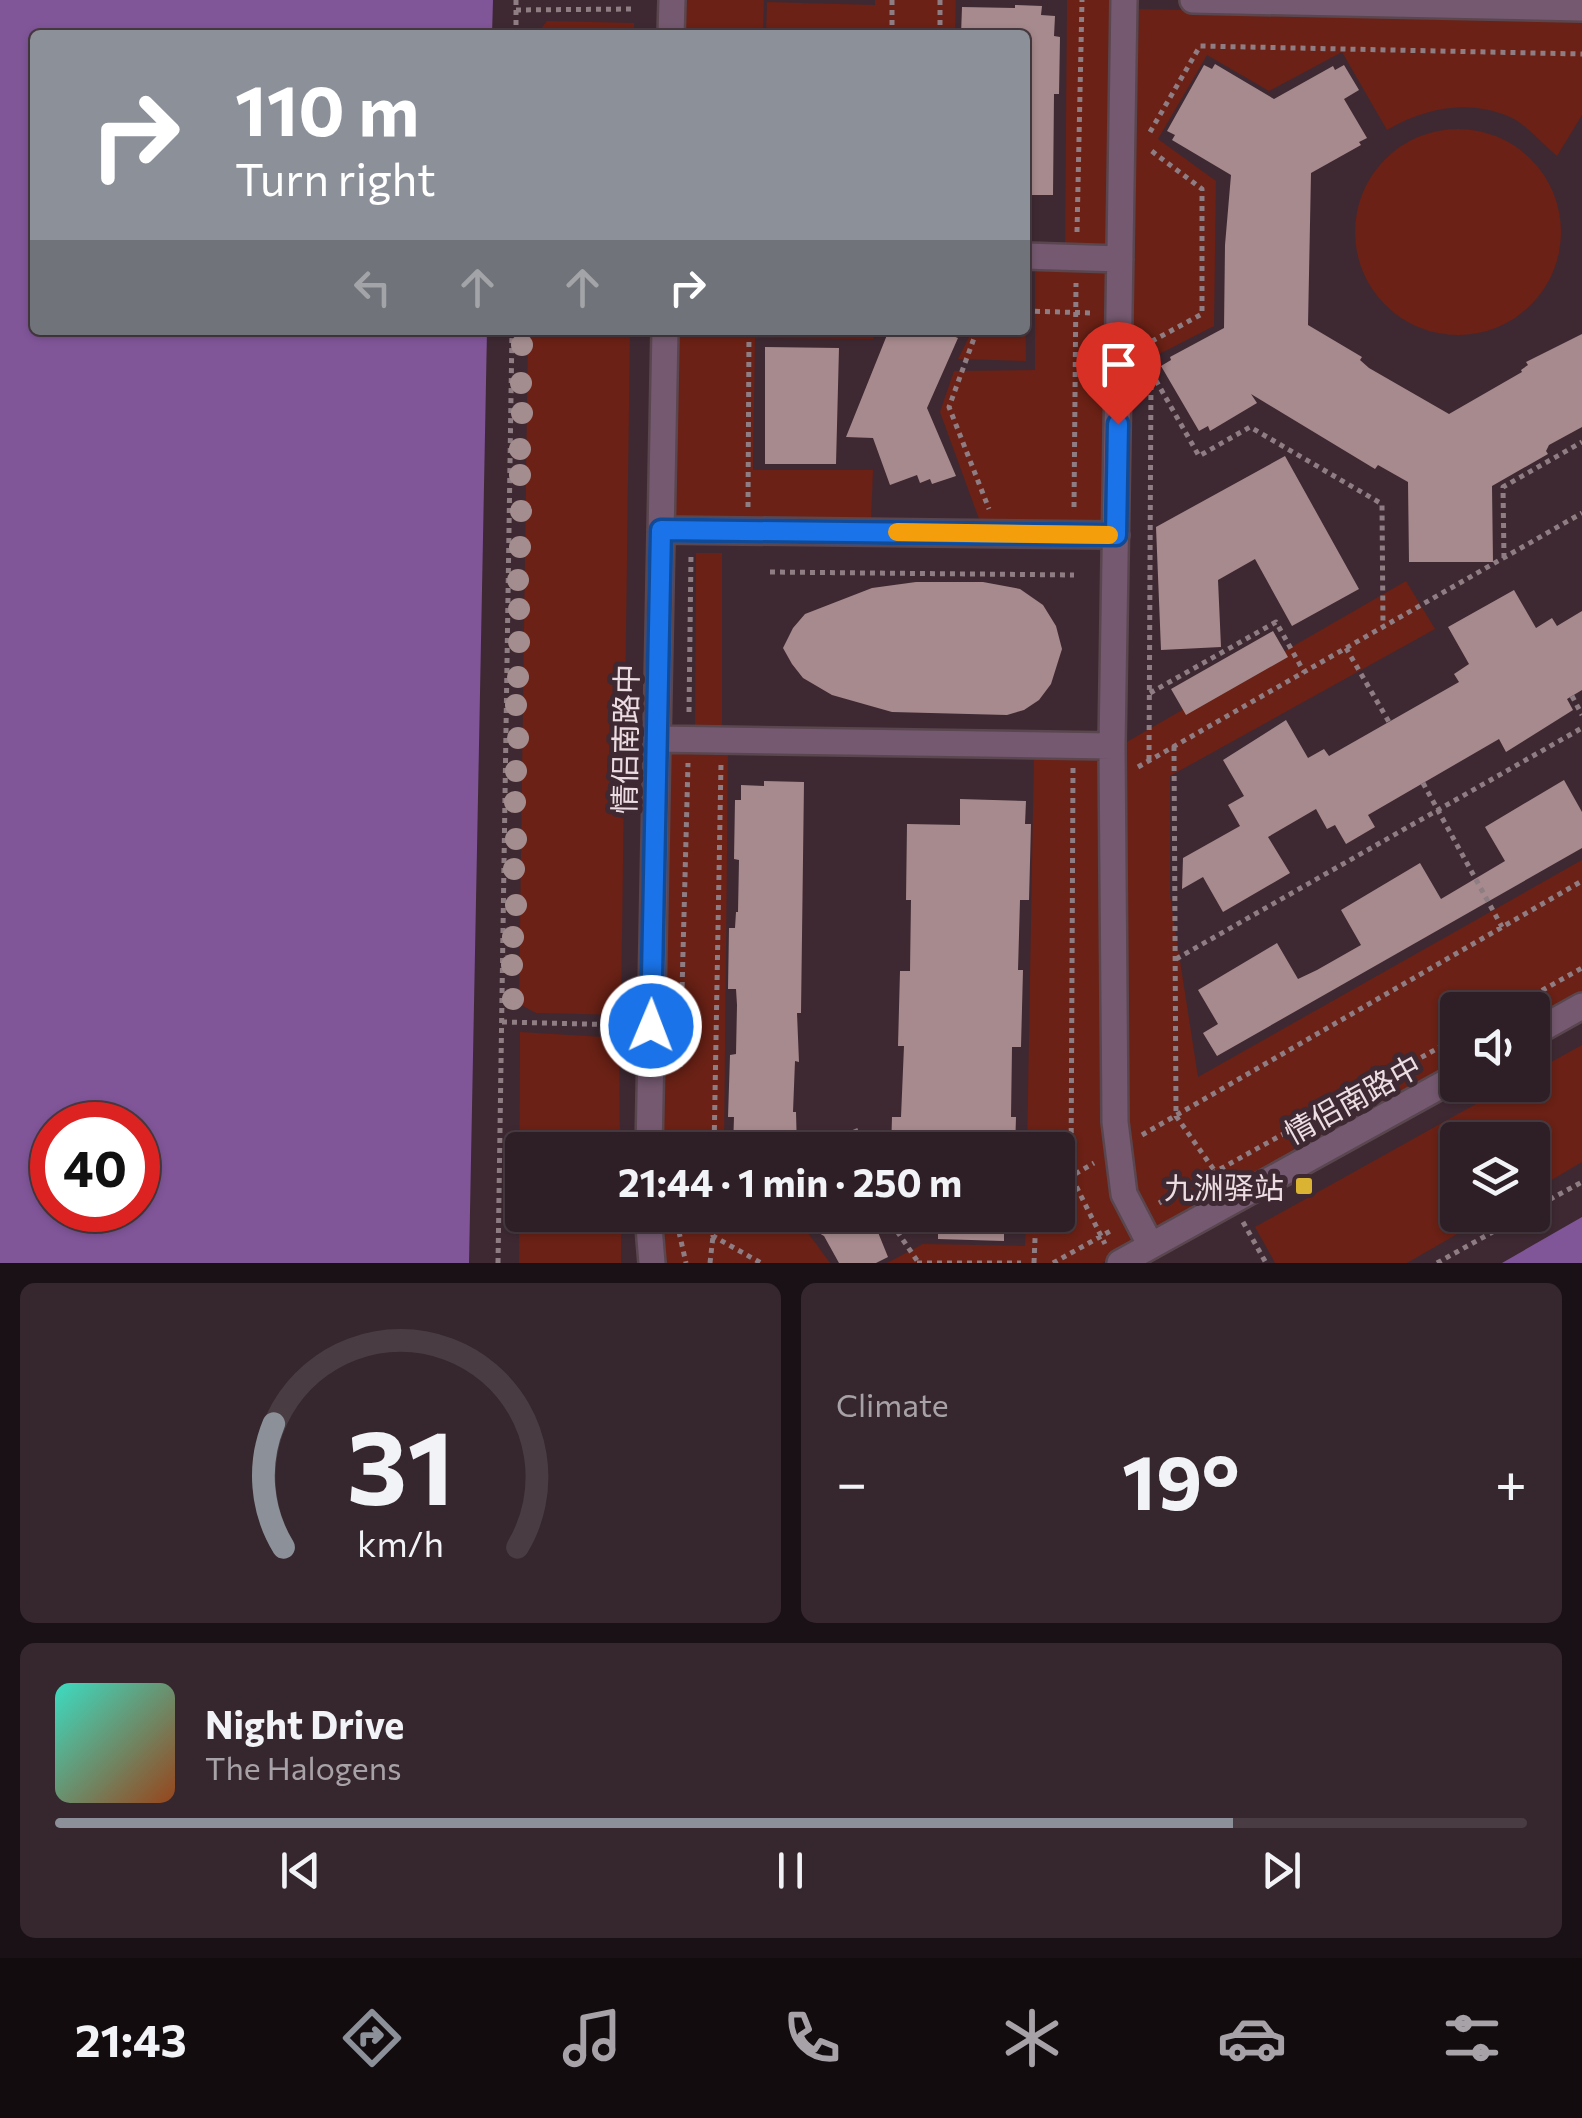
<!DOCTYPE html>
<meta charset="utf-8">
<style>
body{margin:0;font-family:Commissioner,"Noto Sans SC",sans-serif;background:#36272e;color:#f1f3f6;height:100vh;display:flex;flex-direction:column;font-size:38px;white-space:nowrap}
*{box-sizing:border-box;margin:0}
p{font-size:32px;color:#a7a2a7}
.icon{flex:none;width:55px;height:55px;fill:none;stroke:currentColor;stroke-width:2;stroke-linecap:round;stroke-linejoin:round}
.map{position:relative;height:1263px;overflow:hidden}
.sheet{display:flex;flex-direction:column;gap:20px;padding:20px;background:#191115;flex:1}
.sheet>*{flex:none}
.top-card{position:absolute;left:30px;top:30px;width:1000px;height:305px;border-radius:10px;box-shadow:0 2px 8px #0004,0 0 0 2px #493d43;background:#8c9099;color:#fff;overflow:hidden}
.fabs{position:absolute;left:1440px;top:992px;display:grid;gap:20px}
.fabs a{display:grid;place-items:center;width:110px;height:110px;border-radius:10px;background:#2e1f26;box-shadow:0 2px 8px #0004,0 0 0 2px #493d43;font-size:50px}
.speed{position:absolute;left:30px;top:1102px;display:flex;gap:20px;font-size:50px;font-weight:700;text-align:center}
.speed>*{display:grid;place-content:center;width:130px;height:130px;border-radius:50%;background:#2e1f26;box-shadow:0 2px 8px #0004,0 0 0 2px #493d43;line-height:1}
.speed .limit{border:15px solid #d22;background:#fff;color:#111}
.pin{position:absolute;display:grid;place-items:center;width:85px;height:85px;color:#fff;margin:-102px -42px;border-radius:50% 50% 50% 0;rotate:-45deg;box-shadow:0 0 10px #0007}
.pin .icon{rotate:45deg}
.me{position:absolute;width:110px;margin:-55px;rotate:1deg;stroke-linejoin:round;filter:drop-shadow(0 0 8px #0008)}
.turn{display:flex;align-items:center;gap:35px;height:210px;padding:0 40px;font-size:45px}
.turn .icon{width:130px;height:130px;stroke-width:2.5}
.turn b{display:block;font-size:70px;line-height:85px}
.lanes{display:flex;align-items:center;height:95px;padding:0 40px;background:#0003;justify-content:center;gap:50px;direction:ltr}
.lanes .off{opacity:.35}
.big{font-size:75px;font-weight:700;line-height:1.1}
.sheet .card{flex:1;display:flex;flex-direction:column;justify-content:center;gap:15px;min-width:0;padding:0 35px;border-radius:15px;background:#36272e}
.sheet .dial{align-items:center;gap:0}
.dial svg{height:260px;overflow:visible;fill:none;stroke:#493d43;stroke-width:7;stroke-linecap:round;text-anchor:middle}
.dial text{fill:#f1f3f6;stroke:none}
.song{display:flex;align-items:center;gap:30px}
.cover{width:120px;height:120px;border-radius:15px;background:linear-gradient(135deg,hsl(170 70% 55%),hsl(20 70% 35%))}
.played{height:10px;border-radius:5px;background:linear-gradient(90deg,#8c9099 80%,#493d43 80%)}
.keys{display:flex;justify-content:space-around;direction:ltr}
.heat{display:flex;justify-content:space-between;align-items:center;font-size:55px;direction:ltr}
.sheet .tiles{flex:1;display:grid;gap:20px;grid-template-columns:1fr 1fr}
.card:last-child{grid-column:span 2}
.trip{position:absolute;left:505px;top:1132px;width:570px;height:100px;border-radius:10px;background:#2e1f26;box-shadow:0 2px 8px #0004,0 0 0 2px #493d43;font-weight:700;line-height:100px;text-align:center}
.tabs{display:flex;height:160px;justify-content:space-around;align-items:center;background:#120c0f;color:#a7a2a7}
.tabs .icon{width:70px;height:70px}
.tabs .active{color:#8c9099}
.tabs b{font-size:45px;color:#f1f3f6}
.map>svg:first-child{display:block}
.green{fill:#6b2115}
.water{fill:#805699;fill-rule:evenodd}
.building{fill:#a78a8d}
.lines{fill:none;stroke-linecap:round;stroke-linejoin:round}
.minor-casing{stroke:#5a464e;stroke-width:30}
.path{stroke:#8f7d84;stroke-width:5;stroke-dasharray:5 5;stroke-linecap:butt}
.minor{stroke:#755970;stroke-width:25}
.tree{fill:#a48d8e}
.route-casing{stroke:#114b97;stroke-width:25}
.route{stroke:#1a73e8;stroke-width:18}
.slow{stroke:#f59e0b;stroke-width:18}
.poi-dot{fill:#dab333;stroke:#3e2932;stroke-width:4}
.labels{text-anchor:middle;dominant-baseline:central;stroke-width:10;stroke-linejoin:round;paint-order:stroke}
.street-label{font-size:30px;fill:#ebdde2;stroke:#3e2932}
.poi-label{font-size:30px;fill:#ebdde2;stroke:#3e2932;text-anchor:end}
</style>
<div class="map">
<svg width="1582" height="1263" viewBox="0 0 1582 1263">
<rect width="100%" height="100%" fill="#3e2932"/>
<path class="green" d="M 680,0 L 764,0 L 763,35 L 679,35 Z
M 875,0 L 956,0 L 955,35 L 766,35 L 767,2 L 875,5 Z
M 1067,0 L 1114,0 L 1112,245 L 1065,244 Z
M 1139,9 L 1582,18 L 1582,115 L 1557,156 C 1543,144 1525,123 1508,116 C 1467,99 1424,108 1387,130 L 1342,52 L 1269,91 L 1207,55 L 1158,139 L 1216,181 L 1214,326 L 1130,369 Z
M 547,21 L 634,23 L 634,35 L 536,35 Z
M1355 232a103 103 0 1 1 206 0a103 103 0 1 1-206 0Z
M 1035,267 L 1110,267 L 1107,525 L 979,519 L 940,412 L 954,371 L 1035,370 Z
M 1025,268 L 1026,361 L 958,359 L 969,337 L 952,330 L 1025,330 Z
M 528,330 L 630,330 L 621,1015 L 536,1013 L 519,1004 Z
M 674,330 L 877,330 L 873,339 L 755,338 L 753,470 L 873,470 L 871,523 L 669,519 Z
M 696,553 L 722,553 L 722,725 L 695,725 Z
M 1406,581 L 1435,629 L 1170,776 L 1170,896 L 1198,1077 L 1582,860 L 1582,995 L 1533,1023 L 1532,1010 L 1458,1010 L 1457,1064 L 1155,1233 L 1131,1187 L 1122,1126 L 1118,747 Z
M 667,751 L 728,754 L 724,1150 L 658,1150 Z
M 1034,751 L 1100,754 L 1106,1152 L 1117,1200 L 1138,1243 L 1102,1263 L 887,1263 L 923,1244 L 1025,1246 L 1026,1215 L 1058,1215 L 1058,1150 L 1027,1150 Z
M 520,1032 L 619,1038 L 620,1150 L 522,1150 L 522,1215 L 621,1215 L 621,1263 L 519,1263 Z
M 1582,1045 L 1582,1162 L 1533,1191 L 1532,1140 L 1458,1140 L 1458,1215 L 1490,1215 L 1407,1263 L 1275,1263 L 1255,1227 L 1510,1085 L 1532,1085 L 1533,1072 Z
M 656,1215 L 724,1215 L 748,1226 L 785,1228 L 808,1233 L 830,1263 L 662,1263 Z"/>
<path class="water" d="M 0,0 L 493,0 L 492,35 L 35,35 L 35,330 L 487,330 L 469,1263 L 0,1263 ZM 52,1125 L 138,1125 L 138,1210 L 52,1210 Z
M 1582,1217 L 1582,1263 L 1502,1263 Z"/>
<path class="building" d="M 1015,5 L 1042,6 L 1041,15 L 1055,16 L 1054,36 L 1060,37 L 1059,94 L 1054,94 L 1053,195 L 1025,195 L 1025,35 L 961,35 L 962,7 L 1015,8 Z
M 1215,64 L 1274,99 L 1333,66 L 1335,70 L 1344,65 L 1359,90 L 1344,99 L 1367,138 L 1359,142 L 1361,145 L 1311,173 L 1308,325 L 1362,357 L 1360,360 L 1369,368 L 1449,414 L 1522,372 L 1521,370 L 1528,365 L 1526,362 L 1582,334 L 1582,427 L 1549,445 L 1546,451 L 1548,454 L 1492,486 L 1493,562 L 1409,562 L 1408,482 L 1378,465 L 1375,469 L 1251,394 L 1257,403 L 1210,431 L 1208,426 L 1199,431 L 1161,366 L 1171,360 L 1170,357 L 1224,328 L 1225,245 L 1231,175 L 1172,140 L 1175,135 L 1167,131 L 1204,65 L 1212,69 Z
M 889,330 L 938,330 L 958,338 L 927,408 L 956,476 L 932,484 L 930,479 L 920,483 L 917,475 L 890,485 L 873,438 L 846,437 Z
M 765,347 L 839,348 L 836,464 L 765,464 Z
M 1285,456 L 1359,589 L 1292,626 L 1255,559 L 1218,580 L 1221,647 L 1161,650 L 1156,527 Z
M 916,582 L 983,582 L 1020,589 L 1043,605 L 1056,626 L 1062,649 L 1051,684 L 1039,700 L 1024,710 L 1007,715 L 892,712 L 832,695 L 803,678 L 792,664 L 783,648 L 793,628 L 805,614 L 872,588 Z
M 1514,590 L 1536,628 L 1552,618 L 1557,626 L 1582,611 L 1582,690 L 1567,699 L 1573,710 L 1506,752 L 1499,739 L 1368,815 L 1375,827 L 1346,844 L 1335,825 L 1327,829 L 1316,809 L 1268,837 L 1290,873 L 1223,912 L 1203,877 L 1182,889 L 1183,858 L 1240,826 L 1228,805 L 1244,796 L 1223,760 L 1286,720 L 1308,758 L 1324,749 L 1329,756 L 1459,682 L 1454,674 L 1469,664 L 1448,627 Z
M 1273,631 L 1288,657 L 1186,715 L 1171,689 Z
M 1564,780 L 1582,812 L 1582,848 L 1217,1056 L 1203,1033 L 1218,1024 L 1198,990 L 1277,943 L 1298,979 L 1317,970 L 1361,945 L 1341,910 L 1420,863 L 1441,899 L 1505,861 L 1485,827 Z
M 764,781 L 804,782 L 801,1013 L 797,1013 L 799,1062 L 795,1061 L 793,1112 L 796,1112 L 797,1150 L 733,1148 L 734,1117 L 728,1117 L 730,1055 L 736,1054 L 737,1005 L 736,989 L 728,989 L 729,928 L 735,928 L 736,912 L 738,912 L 739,860 L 734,859 L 735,800 L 741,800 L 741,785 L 764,786 Z
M 960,799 L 1026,801 L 1025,824 L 1031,824 L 1029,900 L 1020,900 L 1018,970 L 1023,970 L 1021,1047 L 1012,1047 L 1011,1117 L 1016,1117 L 1015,1150 L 891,1150 L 892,1117 L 901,1117 L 904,1046 L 898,1046 L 900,971 L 910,971 L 911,900 L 906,900 L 907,824 L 960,825 Z
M 788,1215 L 871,1215 L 888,1257 L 876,1263 L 839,1263 L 824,1236 Z
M 938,1215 L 1004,1215 L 1004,1241 L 938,1239 Z"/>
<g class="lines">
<g class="minor-casing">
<path id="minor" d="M 1124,0 L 1112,746 L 1115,1122 L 1124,1194 L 1151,1246
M 1193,0 L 1582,8
M 671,35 L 672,0
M 1025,256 L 1120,259
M 661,530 L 1116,535
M 656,739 L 1112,746
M 1532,1034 L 1582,1006
M 649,1150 L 665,330
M 648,1215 L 652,1263
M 1120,1263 L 1458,1076"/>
</g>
<path class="path" d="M 516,10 L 634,9
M 516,35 L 516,0
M 892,35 L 892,0
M 940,35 L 940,0
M 1150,132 L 1200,46 L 1582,54
M 1077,232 L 1082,0
M 1025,311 L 1094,313
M 977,330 L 949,407 L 989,509
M 1143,346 L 1202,314 L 1202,189 L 1149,149
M 1146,363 L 1199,456 L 1250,427 L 1382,504 L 1383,627
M 748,507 L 749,330
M 1074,507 L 1076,283
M 1504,558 L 1503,487 L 1582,442
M 770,572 L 1074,575
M 1346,648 L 1389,722
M 1150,693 L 1276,622 L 1304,672
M 1572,696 L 1582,715
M 689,712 L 691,553
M 1174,746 L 1176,1116 L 1219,1177
M 1149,760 L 1151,376
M 1138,767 L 1582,513
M 1073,768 L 1071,1176 L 1105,1244
M 1423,783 L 1502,927
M 1176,959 L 1582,728
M 1507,1010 L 1582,968
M 502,1022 L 628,1025
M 680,1067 L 688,763
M 855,1129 L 863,1150
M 1142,1135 L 1582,881
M 714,1150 L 721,763
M 1058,1184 L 1094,1163
M 1159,1203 L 1458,1037
M 1532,1209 L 1582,1182
M 713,1215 L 713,1236 L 761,1263
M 886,1215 L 918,1262
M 1243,1222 L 1266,1263
M 679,1232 L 686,1263
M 498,1263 L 512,330
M 710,1263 L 713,1236
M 917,1263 L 1021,1263
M 1034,1263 L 1036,1215
M 1053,1263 L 1114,1229
M 1437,1263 L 1523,1215"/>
<use href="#minor" class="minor"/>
</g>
<g class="tree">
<circle cx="522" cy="345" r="11"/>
<circle cx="521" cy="383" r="11"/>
<circle cx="522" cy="413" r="11"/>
<circle cx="520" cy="449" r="11"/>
<circle cx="520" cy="475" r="11"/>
<circle cx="521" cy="511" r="11"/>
<circle cx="520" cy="547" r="11"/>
<circle cx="518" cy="580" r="11"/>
<circle cx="519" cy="609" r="11"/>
<circle cx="519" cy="642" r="11"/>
<circle cx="518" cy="677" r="11"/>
<circle cx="516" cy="705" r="11"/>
<circle cx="518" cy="738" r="11"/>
<circle cx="516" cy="771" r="11"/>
<circle cx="515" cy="802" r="11"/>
<circle cx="516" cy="839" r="11"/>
<circle cx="514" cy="869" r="11"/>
<circle cx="516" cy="905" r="11"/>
<circle cx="513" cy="937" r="11"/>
<circle cx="512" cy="965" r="11"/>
<circle cx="513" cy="999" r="11"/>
</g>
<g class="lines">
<g class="route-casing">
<path id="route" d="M 651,1026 L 661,530 L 1116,535 L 1118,424"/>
</g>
<use href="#route" class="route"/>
<path class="slow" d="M 897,532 L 1109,535"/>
</g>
<rect class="poi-dot" x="1294" y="1176" width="20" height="20" rx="5"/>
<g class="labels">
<g class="street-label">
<text transform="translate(624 739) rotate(-89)">情侣南路中</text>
<text transform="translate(1352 1098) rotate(-29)">情侣南路中</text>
</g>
<g class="poi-label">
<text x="1284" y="1186">九洲驿站</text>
</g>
</g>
</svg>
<div class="fabs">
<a><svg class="icon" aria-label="sound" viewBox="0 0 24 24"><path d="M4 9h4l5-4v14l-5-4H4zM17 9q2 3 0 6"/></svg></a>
<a><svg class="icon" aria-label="layers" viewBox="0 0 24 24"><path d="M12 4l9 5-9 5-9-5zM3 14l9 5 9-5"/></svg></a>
</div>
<div class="speed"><div class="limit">40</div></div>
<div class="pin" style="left:1118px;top:424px;background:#d93025"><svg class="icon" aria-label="arrive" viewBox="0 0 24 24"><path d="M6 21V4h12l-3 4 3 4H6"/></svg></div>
<svg class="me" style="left:651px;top:1026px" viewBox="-20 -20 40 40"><circle r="17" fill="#1a73e8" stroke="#fff" stroke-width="3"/><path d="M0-11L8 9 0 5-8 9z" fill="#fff"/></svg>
<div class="trip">21:44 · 1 min · 250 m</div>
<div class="top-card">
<div class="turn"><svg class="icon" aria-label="right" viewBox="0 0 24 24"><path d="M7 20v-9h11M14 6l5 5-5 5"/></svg><div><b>110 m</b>Turn right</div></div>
<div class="lanes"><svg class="icon off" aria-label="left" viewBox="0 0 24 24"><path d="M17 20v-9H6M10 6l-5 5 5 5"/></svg><svg class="icon off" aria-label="ahead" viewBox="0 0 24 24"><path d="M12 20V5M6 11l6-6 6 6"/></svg><svg class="icon off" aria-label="ahead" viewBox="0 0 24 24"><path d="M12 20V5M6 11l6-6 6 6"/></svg><svg class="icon" aria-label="right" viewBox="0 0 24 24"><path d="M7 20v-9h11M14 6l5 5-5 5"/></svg></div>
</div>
</div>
<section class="sheet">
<div class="tiles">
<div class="card dial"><svg viewBox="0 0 100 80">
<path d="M14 69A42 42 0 1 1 86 69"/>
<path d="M14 69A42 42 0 0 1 11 31" stroke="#8c9099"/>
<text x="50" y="56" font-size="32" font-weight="700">31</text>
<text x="50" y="72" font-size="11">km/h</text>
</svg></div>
<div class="card"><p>Climate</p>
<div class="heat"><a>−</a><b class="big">19°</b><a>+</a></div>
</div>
<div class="card">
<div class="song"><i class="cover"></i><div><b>Night Drive</b><p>The Halogens</p></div></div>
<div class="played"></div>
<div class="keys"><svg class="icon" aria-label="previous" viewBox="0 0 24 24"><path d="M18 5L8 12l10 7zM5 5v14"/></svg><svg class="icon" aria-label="pause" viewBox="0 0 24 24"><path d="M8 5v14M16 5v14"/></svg><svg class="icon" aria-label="next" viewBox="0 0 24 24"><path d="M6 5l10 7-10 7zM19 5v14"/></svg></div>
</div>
</div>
</section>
<nav class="tabs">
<b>21:43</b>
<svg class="icon active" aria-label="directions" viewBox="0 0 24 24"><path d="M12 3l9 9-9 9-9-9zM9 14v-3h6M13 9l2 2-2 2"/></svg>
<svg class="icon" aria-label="music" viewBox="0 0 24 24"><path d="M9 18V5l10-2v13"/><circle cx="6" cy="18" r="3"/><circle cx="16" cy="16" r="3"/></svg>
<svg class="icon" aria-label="phone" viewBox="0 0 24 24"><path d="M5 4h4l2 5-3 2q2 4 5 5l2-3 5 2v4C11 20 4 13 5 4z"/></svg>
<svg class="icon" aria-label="climate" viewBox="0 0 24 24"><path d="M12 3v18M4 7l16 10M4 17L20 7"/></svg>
<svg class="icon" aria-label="car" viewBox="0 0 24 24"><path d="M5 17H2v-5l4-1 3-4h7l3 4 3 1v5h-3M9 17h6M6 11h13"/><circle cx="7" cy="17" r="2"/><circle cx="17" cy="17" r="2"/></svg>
<svg class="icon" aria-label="filters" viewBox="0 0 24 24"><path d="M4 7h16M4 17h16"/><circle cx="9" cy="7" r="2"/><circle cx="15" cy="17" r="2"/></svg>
</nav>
